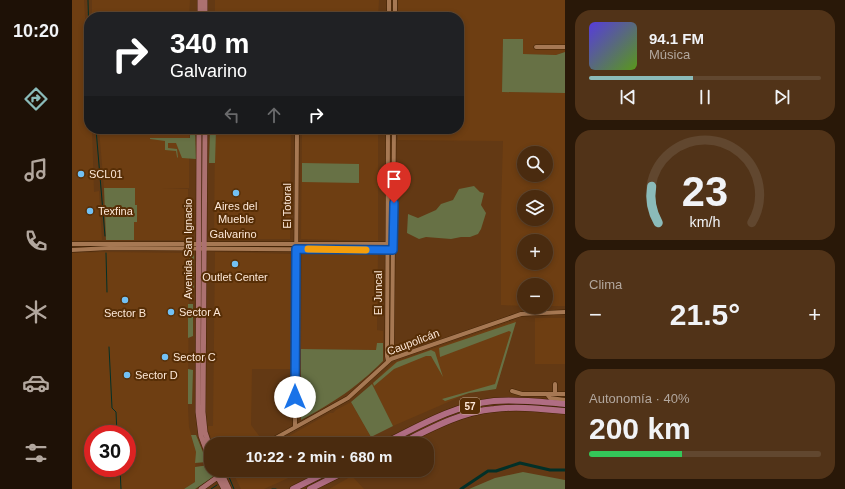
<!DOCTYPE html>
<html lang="es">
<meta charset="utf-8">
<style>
body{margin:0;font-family:Arial,sans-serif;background:#513318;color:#f1f3f6;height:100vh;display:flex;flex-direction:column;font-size:15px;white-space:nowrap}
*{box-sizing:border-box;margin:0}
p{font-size:13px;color:#b2a79e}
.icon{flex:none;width:22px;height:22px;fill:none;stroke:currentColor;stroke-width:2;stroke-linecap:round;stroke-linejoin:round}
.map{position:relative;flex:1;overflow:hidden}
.sheet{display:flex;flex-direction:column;gap:10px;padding:10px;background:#291808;width:280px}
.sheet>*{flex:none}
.guide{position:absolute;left:12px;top:12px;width:380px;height:122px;border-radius:16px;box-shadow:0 2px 6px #0003,0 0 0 1px #61472f;background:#202124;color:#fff;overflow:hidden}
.tools{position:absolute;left:445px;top:146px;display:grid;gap:8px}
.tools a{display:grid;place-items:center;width:36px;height:36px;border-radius:50%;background:#4a2b0f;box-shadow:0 2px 6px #0003,0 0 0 1px #61472f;font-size:20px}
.speed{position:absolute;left:12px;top:425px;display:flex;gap:8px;font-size:20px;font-weight:700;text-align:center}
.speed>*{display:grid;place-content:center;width:52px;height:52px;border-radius:50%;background:#4a2b0f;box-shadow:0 2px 6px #0003,0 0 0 1px #61472f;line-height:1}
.speed .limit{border:6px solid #d22;background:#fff;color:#111}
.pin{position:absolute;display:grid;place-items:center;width:34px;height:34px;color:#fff;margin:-41px -17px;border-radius:50% 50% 50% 0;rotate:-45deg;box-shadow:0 0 4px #0007}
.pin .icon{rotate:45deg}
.me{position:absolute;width:44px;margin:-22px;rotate:0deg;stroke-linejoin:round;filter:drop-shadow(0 0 3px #0008)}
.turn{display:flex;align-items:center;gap:14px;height:84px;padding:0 20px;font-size:18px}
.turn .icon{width:52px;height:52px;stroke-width:2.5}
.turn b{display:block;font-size:28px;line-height:34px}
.lanes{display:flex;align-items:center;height:38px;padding:0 20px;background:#0003;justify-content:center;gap:20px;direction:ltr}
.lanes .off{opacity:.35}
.big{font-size:30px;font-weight:700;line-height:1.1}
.sheet .widget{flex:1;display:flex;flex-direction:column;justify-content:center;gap:6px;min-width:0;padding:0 14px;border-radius:16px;background:#513318}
.sheet .dial{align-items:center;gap:0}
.dial svg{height:104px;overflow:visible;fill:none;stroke:#61472f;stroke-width:7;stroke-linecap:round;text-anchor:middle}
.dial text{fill:#f1f3f6;stroke:none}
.song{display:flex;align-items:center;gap:12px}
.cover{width:48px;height:48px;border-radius:6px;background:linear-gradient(135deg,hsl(250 70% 55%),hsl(90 70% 35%))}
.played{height:4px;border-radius:2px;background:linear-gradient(90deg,#8bbbb9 45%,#61472f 45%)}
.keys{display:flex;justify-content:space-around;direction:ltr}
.heat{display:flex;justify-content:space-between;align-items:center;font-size:22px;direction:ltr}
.charge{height:6px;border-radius:3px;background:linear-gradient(90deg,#34c759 40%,#61472f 0)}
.trip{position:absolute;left:132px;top:437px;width:230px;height:40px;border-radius:16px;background:#4a2b0f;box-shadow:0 2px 6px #0003,0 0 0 1px #61472f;font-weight:700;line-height:40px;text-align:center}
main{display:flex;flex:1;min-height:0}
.tab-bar{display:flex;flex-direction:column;width:72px;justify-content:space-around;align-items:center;background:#1e1106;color:#b2a79e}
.tab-bar .icon{width:28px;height:28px}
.tab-bar .selected{color:#8bbbb9}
.tab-bar b{font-size:18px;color:#f1f3f6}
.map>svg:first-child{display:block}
.built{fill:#6e3e12;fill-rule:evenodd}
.green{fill:#677145}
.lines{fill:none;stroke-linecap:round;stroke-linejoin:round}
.stream{stroke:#023028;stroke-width:1}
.canal{stroke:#023028;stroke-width:3}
.minor-casing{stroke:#412205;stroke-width:5}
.major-casing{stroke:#412205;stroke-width:6}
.highway-casing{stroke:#412205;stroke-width:7}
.minor{stroke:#a67853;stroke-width:4}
.major{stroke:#ac7170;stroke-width:5}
.highway{stroke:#b06d83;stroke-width:6}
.route-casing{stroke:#114b97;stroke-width:10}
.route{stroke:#1a73e8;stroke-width:7}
.slow{stroke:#f59e0b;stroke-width:7}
.poi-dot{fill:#72c1f5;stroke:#572e06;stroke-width:1.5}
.labels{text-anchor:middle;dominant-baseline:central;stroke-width:4;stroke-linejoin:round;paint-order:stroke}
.shield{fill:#572e06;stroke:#cbb099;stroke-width:1}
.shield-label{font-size:10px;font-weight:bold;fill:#fde8d8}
.poi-label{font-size:11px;fill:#fde8d8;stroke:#572e06;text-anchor:start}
.street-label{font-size:11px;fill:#fde8d8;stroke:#572e06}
</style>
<main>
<nav class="tab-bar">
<b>10:20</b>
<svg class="icon selected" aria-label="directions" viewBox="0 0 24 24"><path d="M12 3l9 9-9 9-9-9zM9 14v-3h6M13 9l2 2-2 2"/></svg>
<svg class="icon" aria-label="music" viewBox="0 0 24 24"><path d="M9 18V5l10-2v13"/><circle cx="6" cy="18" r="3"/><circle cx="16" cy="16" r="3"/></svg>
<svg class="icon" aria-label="phone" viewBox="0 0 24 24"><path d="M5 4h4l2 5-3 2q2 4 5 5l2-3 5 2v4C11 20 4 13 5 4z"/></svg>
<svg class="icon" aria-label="climate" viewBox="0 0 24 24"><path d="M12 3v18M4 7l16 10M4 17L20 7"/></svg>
<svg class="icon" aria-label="car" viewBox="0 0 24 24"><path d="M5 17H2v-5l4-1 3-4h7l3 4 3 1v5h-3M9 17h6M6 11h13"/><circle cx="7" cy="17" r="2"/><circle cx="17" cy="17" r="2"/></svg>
<svg class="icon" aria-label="filters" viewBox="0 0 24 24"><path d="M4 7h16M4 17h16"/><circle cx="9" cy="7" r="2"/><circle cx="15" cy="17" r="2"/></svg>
</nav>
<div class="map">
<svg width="493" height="489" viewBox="0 0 493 489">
<rect width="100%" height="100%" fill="#633914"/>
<path class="built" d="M 0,0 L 12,0 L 17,87 L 17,129 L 20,129 L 22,192 L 27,191 L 30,240 L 0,241 Z
M 20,0 L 118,0 L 117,17 L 20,17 Z
M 143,0 L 307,0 L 306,17 L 143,17 Z
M 326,0 L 493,0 L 493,52 L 484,55 L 451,54 L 431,39 L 430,92 L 493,93 L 493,306 L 474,306 L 474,285 L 452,285 L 452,306 L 429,305 L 429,210 L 431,141 L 326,140 L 326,129 L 387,129 L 387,17 L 326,17 ZM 452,153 L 474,153 L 474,175 L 452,175 ZM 452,197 L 474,197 L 474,219 L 452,219 ZM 452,241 L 474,241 L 474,263 L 452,263 Z
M 27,129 L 117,129 L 117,188 L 90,188 L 116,189 L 117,240 L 62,240 L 62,222 L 65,222 L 65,205 L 63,205 L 63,188 L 32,188 Z
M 143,129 L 219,129 L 218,239 L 142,239 Z
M 230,129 L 306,129 L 306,241 L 229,239 Z
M 31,252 L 117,253 L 116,408 L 117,427 L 124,452 L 123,482 L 112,489 L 0,489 L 0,253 ZM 21,434 L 55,434 L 55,468 L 21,468 Z
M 143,252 L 219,254 L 218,369 L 180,369 L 179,425 L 191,441 L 187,444 L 141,444 L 136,429 L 136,426 L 141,426 Z
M 230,253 L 306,254 L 305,330 L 311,331 L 311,343 L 305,343 L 305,350 L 229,349 Z
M 463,318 L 493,318 L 493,364 L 463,364 Z
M 444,320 L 424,389 L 397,393 L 321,426 L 300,384 L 319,365 L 325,361 Z
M 279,402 L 299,437 L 286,444 L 203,444 L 258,413 L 261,413 L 264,410 Z
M 168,470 L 234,470 L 192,489 L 169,489 L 162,475 Z
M 280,476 L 292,489 L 257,489 Z"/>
<path class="green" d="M 431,39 L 451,39 L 451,54 L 484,55 L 493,52 L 493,93 L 430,92 Z
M 118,129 L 123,129 L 124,159 L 110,158 L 104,143 L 96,143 L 96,148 L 105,149 L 106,158 L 105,157 L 104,151 L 93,150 L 93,141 L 78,139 L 78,138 L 118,138 Z
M 138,130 L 144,130 L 143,163 L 137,163 Z
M 230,163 L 287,164 L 287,183 L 230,182 Z
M 402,186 L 408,192 L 412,193 L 409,205 L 414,213 L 409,229 L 406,234 L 398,237 L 389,237 L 379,239 L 354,237 L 347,239 L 335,233 L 336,214 L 346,218 L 364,210 L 369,204 L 381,200 L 387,189 Z
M 32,188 L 63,188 L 63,205 L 65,205 L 65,222 L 62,222 L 62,240 L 34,240 Z
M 117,253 L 122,253 L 122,292 L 117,292 Z
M 116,304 L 121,304 L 121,336 L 116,338 Z
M 444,322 L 424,389 L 397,393 L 373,401 L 370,399 L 423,384 L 439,332 L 437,331 L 368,357 L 367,348 Z
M 305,343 L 311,343 L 311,361 C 284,388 262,402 229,420 L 229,349 L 304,350 Z
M 359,350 L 363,352 L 371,377 L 359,356 L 354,356 L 322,369 L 302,386 L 301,383 L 325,362 Z
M 116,369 L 121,370 L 120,404 L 116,404 Z
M 300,384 L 321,426 L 299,437 L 279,402 Z
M 119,435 L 124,435 L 135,462 L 123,463 L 124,452 Z
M 137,465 L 141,477 L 123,489 L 112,489 L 123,482 L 123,467 Z
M 451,472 L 493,480 L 493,489 L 397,489 L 423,478 Z"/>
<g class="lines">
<path class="stream" d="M 16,0 L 17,38
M 24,129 L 33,236
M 34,253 L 35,292
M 37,347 L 40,408 L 44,412 L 45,434
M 48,468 L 49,489
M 157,477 L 162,489
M 139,489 L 145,485
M 200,489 L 204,489"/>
<path class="canal" d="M 389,489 L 416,471 L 424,471 L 448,463 L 478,470 L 493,470"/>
<g class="minor-casing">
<path id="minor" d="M 317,17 L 317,0
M 323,17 L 323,0
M 464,47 L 493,47
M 322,129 L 320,353 L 322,358
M 0,244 L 321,244
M 0,250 L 37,248 L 321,250
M 316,361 L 315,356 L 316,129
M 440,391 L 450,394 L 493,394
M 475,394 L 478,398 L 493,400
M 483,394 L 483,384
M 223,427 L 225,129
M 193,444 L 276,398 L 319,359 L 449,314 L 493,312
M 150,474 L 156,470"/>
</g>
<g class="major-casing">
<path id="major" d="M 128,0 L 128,17
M 133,17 L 133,0
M 127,129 L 126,412 L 129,436 L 139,463
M 133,129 L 131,412 L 133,432 L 139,450
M 142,470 L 152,489
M 148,470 L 157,489
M 129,489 L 150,474"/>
</g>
<g class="highway-casing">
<path id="highway" d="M 311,444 C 347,426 382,405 422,401 C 446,399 469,402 493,404
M 328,444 C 358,429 388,412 422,409 C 446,406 470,409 493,411
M 221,489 L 259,470
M 238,489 L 276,470"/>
</g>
<use href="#minor" class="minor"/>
<use href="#major" class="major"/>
<use href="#highway" class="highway"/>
</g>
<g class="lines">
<g class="route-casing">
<path id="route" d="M 223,397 L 224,249 L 321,250 L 322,203"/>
</g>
<use href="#route" class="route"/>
<path class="slow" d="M 236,249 L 294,250"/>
</g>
<g class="poi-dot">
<circle cx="9" cy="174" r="4"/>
<circle cx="164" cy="193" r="4"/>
<circle cx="18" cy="211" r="4"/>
<circle cx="163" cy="264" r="4"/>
<circle cx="53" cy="300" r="4"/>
<circle cx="99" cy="312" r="4"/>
<circle cx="93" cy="357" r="4"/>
<circle cx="55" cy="375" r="4"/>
</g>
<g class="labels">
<rect class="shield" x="388" y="398" width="20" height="16" rx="3"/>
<g class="shield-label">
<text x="398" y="406">57</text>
</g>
<g class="poi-label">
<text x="17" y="174">SCL01</text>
<text x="164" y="206" text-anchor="middle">Aires del<tspan x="164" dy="13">Mueble</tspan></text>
<text x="26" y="211">Texfina</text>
<text x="163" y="277" text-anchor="middle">Outlet Center</text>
<text x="107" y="312">Sector A</text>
<text x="53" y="313" text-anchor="middle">Sector B</text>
<text x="101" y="357">Sector C</text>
<text x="63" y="375">Sector D</text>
</g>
<g class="street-label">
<text transform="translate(215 206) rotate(-90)">El Totoral</text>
<text x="161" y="234">Galvarino</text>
<text transform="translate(116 249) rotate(-90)">Avenida San Ignacio</text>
<text transform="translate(306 293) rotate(-90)">El Juncal</text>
<text transform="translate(341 342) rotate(-21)">Caupolicán</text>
</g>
</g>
</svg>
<div class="tools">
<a><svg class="icon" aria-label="search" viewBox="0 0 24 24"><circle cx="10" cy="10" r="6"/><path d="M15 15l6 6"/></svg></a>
<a><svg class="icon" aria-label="layers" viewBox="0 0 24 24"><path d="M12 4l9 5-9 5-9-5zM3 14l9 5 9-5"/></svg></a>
<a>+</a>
<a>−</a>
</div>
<div class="speed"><div class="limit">30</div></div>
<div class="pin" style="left:322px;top:203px;background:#d93025"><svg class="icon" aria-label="arrive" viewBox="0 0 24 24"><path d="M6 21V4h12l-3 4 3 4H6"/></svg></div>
<svg class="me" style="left:223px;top:397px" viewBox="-20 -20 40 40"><circle r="19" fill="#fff"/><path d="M0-13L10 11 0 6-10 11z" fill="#1a73e8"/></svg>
<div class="trip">10:22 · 2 min · 680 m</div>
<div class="guide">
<div class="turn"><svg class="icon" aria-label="right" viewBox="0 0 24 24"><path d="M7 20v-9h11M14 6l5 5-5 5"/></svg><div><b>340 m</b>Galvarino</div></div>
<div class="lanes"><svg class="icon off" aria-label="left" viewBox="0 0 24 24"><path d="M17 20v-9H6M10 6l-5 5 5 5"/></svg><svg class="icon off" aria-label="ahead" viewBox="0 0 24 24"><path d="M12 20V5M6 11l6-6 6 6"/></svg><svg class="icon" aria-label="right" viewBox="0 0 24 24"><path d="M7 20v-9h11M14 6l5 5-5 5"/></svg></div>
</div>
</div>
<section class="sheet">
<div class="widget">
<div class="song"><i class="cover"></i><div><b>94.1 FM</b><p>Música</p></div></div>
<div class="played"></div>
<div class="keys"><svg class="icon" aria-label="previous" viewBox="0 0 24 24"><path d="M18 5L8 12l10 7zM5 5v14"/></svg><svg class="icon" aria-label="pause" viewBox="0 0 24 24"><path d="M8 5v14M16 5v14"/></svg><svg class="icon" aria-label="next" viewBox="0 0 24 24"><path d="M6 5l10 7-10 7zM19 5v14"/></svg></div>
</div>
<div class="widget dial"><svg viewBox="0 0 100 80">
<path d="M14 69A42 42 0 1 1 86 69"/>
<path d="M14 69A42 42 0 0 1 9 41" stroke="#8bbbb9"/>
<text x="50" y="56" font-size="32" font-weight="700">23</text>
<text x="50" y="72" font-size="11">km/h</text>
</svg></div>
<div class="widget"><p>Clima</p>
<div class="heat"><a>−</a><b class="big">21.5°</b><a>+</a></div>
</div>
<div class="widget"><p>Autonomía · 40%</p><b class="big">200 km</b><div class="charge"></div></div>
</section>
</main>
